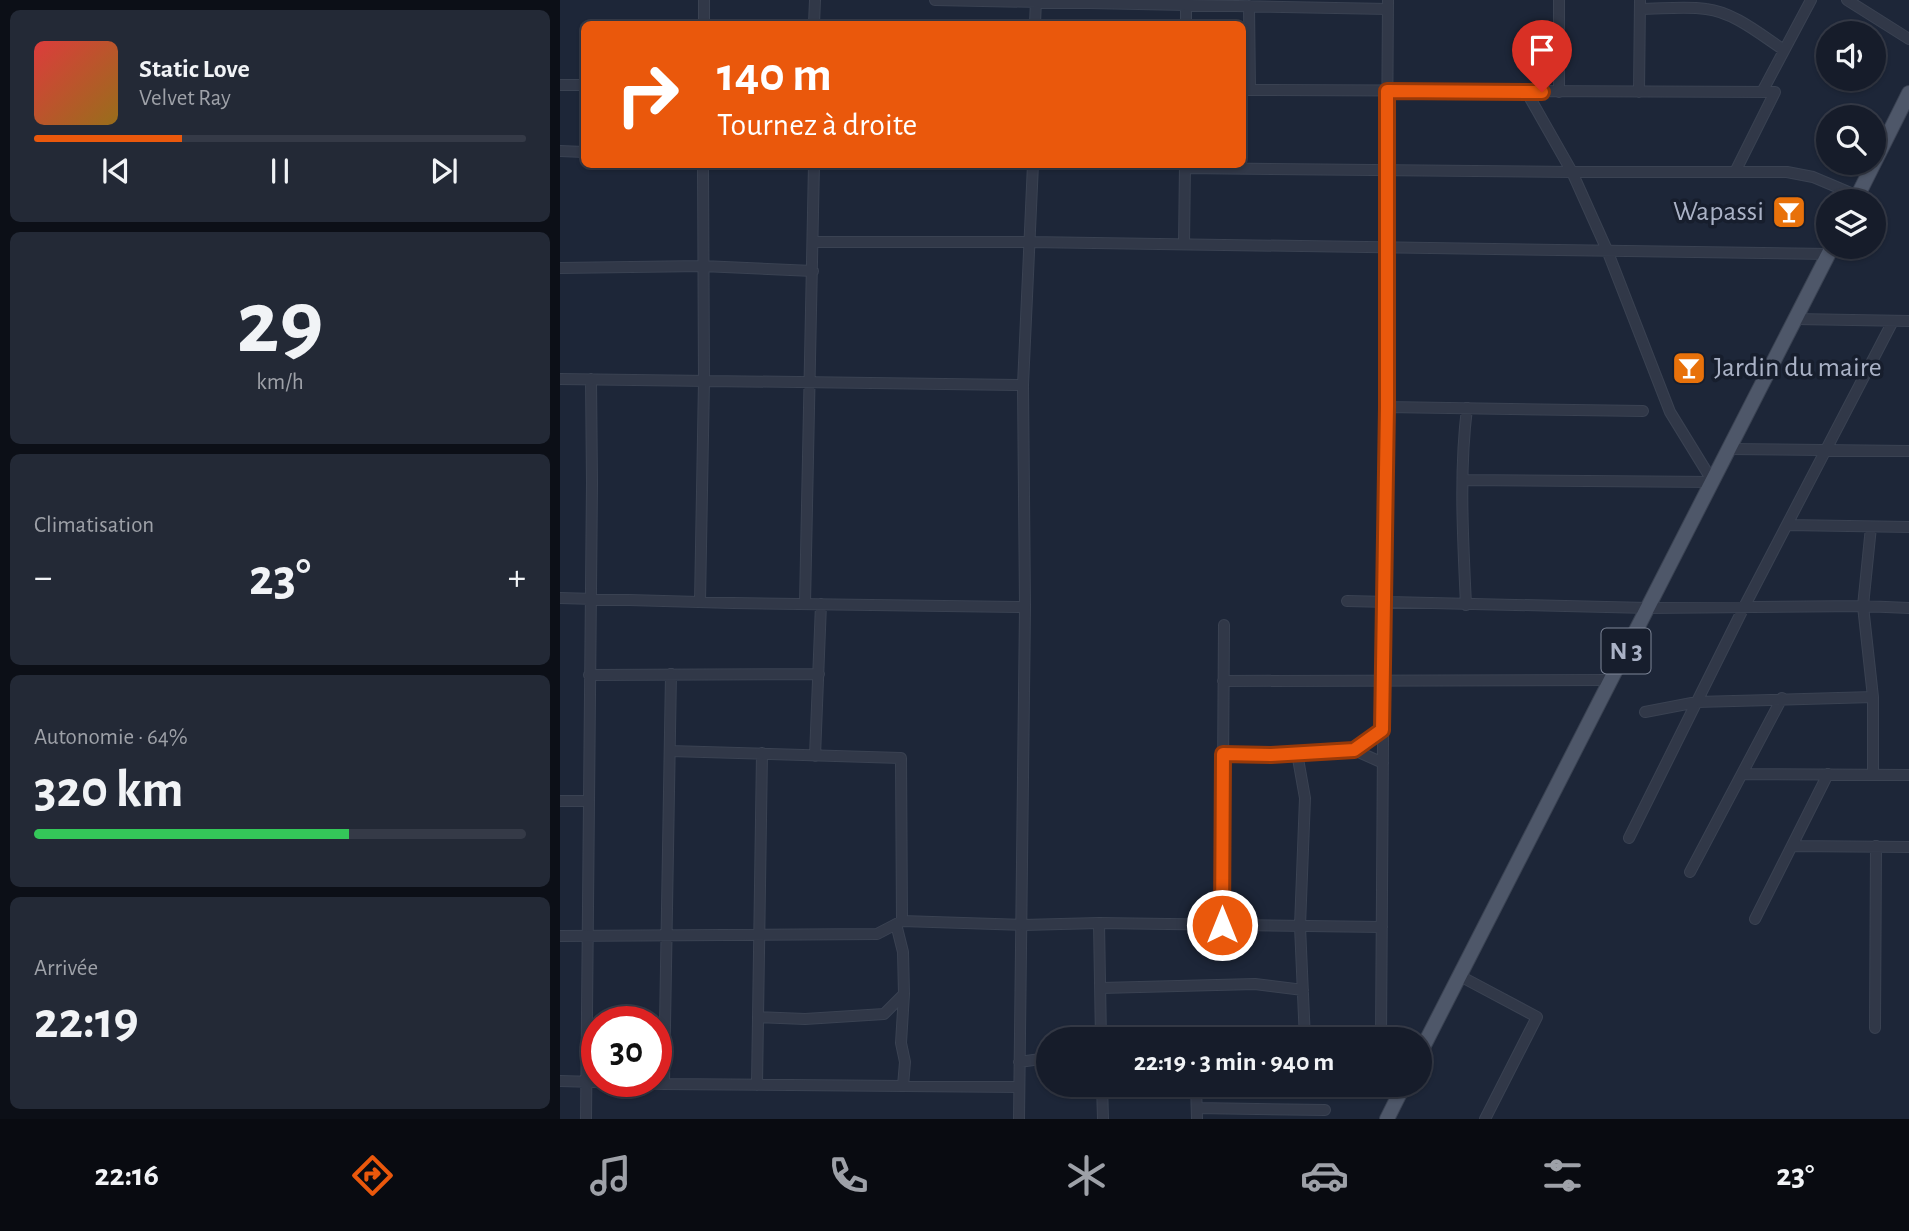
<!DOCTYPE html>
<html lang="fr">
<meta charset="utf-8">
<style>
body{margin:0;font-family:"Alegreya Sans",sans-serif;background:#232936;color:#f1f3f6;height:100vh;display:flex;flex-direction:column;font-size:26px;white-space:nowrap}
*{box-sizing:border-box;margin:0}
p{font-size:23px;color:#9ea1a8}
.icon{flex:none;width:38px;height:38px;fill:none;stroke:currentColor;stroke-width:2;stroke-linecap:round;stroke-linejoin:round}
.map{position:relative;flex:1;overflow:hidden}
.sheet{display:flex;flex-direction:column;gap:10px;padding:10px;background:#0c0f17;width:560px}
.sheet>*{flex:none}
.banner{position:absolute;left:21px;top:21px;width:665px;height:147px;border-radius:10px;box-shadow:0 2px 5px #0004,0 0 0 2px #353a47;background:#ea580c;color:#fff;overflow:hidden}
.controls{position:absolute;left:1256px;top:21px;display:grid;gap:14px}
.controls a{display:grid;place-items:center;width:70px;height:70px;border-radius:50%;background:#161c2a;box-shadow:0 2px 5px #0004,0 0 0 2px #353a47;font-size:35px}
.speed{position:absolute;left:21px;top:1006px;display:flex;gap:14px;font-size:35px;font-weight:700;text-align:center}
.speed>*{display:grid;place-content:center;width:91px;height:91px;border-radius:50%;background:#161c2a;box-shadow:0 2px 5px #0004,0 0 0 2px #353a47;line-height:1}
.speed .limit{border:10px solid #d22;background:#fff;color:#111}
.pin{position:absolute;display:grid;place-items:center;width:60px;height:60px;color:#fff;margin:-72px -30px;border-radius:50% 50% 50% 0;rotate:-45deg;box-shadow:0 0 7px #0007}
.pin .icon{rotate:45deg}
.me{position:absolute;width:77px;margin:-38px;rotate:0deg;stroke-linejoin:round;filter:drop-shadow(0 0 5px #0008)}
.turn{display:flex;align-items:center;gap:24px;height:147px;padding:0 21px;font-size:32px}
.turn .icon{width:91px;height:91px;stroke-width:2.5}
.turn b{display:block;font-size:49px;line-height:60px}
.big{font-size:52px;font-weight:700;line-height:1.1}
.sheet .tile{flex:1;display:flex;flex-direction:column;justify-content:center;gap:10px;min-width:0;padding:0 24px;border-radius:10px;background:#232936}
.sheet .dial{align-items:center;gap:0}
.dial b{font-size:91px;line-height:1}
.song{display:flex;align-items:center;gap:21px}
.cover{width:84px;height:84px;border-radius:10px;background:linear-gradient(135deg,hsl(0 70% 55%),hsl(40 70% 35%))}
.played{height:7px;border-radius:4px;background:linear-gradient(90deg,#ea580c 30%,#353a47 30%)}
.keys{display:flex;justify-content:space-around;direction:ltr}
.heat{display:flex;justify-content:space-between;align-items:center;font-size:38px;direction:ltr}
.charge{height:10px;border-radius:5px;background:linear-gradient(90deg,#34c759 64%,#353a47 0)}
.trip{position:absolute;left:476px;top:1027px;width:396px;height:70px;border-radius:35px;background:#161c2a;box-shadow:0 2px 5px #0004,0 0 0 2px #353a47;font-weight:700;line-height:70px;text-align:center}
.tab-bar{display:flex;height:112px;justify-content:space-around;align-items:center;background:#090b11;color:#9ea1a8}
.tab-bar .icon{width:49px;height:49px}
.tab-bar .selected{color:#ea580c}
.tab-bar b{font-size:32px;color:#f1f3f6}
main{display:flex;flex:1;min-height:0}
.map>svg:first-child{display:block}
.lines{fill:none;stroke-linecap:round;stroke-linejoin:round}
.minor-casing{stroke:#3a4252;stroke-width:12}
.major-casing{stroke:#3a4252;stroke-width:16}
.minor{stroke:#313848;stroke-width:10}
.major{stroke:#4e5769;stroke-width:14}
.route-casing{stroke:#983908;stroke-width:18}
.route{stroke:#ea580c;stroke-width:12}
.labels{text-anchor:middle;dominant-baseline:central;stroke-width:7;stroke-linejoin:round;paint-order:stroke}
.shield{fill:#171e2d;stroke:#7e8698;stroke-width:2}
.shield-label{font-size:26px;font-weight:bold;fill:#aab2c6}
.poi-label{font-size:28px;fill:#aab2c6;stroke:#171e2d;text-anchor:end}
</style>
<main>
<section class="sheet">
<div class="tile">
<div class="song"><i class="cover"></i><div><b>Static Love</b><p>Velvet Ray</p></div></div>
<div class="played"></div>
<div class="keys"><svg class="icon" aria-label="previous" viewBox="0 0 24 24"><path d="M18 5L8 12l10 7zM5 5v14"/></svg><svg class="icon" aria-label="pause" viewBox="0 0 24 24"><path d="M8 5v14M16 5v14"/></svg><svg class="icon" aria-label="next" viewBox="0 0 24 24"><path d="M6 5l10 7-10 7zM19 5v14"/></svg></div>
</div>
<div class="tile dial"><b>29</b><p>km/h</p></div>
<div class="tile"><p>Climatisation</p>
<div class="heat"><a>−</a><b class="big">23°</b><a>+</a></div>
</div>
<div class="tile"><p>Autonomie · 64%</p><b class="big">320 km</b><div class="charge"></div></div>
<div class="tile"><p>Arrivée</p><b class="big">22:19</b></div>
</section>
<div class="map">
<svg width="1349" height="1119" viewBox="0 0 1349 1119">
<rect width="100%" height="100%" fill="#1d2638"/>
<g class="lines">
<g class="minor-casing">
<path id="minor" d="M 375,0 L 828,9
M 1287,0 L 1349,39
M 689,6 L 690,90
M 1080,9 C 1101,9 1125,6 1146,9 C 1174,12 1201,35 1224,50
M 144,24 L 144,0
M 254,24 L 255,0
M 475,24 L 476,0
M 626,24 L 626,5
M 0,85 L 24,85
M 682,90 L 1215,92 L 1175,172
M 966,91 L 1012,172 L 1047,250 L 1110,412 L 1153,482
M 999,92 L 999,0
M 1079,92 L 1080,0
M 1202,92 L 1251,0
M 0,151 L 24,152
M 625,168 L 1012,172 L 1227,172 L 1253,177 L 1298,196
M 253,242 L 470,242 L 1269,254
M 624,244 L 625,164
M 0,268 L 142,266 L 253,271
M 1236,319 L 1349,321
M 0,379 L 463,385
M 827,407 L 1083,411
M 1170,449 L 1349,451
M 904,480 L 1153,482
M 1228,525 L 1349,527
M 1311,527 L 1303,606 L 1313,697 L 1313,775
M 0,598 L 173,603 L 465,607
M 787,601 L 1088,608 L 1303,606 L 1349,608
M 140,602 L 144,381 L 143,164
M 245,604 L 254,164
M 906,605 C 903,540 899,473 907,408
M 29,675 L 259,674
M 663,681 L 1051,680
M 1085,712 L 1137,702 L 1313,697
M 794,750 L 822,730
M 110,751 L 341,758 L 342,921
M 737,753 L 745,798 L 740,926 L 745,1040
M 663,754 L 711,755 L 794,750 L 823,763
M 255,756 L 261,604
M 1182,774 L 1349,775
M 0,801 L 28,801
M 1069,838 L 1183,609 L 1333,321
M 1232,846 L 1349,847
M 1130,872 L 1222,698
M 1195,919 L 1268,774
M 539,923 L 541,1040
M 662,925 L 664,625
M 0,936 L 317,934 L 342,921 L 463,925 L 539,923 L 822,927
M 900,976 L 977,1017 L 925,1119
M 541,988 L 695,984 L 743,990
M 198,1017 L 245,1019 L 324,1014 L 344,994 L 343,952 L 336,924
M 1315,1028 L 1316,846
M 821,1040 L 828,0
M 459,1062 L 488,1058
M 0,1081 L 104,1084 L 459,1087
M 104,1084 L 111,674
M 197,1085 L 202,753
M 542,1085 L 543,1119
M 636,1085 L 637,1119
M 343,1086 L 345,1062 L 341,1043 L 344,994
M 637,1108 L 765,1110
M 26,1119 L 32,483 L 31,379
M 459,1119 L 465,607 L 463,385 L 473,164"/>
</g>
<g class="major-casing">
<path id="major" d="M 1295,201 L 1349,93
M 859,1055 L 1272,247
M 827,1119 L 844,1085"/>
</g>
<use href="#minor" class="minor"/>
<use href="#major" class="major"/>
</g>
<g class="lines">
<g class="route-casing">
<path id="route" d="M 662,925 L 663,754 L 711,755 L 794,750 L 822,730 L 827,407 L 827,91 L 982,92"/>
</g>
<use href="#route" class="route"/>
</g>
<defs>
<g id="bar-square" transform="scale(1.75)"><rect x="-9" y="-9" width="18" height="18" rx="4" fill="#e8710a" stroke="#171e2d"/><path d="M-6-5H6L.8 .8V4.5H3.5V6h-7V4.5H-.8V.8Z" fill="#fff"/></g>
</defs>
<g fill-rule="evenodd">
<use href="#bar-square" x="1229" y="212"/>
<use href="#bar-square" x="1129" y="368"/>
</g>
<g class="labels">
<rect class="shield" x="1041.5" y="628.5" width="49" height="45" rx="5"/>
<g class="shield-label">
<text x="1066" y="651">N 3</text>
</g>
<g class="poi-label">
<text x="1204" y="212">Wapassi</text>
<text x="1154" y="368" text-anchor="start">Jardin du maire</text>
</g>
</g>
</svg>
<div class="controls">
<a><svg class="icon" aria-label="sound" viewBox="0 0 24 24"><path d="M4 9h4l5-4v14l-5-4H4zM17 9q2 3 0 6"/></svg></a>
<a><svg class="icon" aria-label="search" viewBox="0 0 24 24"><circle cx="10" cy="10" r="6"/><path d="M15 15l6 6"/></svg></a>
<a><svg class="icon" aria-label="layers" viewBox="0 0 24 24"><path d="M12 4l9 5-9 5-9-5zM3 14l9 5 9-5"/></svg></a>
</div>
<div class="speed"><div class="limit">30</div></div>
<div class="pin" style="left:982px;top:92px;background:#d93025"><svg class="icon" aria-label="arrive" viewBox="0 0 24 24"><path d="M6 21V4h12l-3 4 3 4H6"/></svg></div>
<svg class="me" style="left:662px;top:925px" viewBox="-20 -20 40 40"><circle r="17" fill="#ea580c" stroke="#fff" stroke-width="3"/><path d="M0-11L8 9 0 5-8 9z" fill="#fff"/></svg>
<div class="trip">22:19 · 3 min · 940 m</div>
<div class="banner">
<div class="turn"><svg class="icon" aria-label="right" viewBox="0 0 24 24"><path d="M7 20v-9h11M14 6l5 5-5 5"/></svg><div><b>140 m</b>Tournez à droite</div></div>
</div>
</div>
</main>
<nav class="tab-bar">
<b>22:16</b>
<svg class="icon selected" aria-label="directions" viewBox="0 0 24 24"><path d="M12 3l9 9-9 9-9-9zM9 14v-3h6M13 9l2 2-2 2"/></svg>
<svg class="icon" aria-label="music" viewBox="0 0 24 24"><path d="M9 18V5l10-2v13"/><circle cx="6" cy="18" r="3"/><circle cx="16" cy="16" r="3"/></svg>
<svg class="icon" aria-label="phone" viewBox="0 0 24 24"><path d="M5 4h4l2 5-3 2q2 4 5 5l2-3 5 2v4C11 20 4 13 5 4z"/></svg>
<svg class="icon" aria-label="climate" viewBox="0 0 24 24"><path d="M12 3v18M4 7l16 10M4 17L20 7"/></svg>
<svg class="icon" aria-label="car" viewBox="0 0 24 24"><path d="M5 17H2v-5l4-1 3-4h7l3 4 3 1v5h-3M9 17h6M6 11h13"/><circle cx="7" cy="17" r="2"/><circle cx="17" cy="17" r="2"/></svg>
<svg class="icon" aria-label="filters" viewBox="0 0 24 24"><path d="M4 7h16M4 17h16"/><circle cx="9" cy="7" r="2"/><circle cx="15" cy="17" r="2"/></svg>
<b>23°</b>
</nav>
